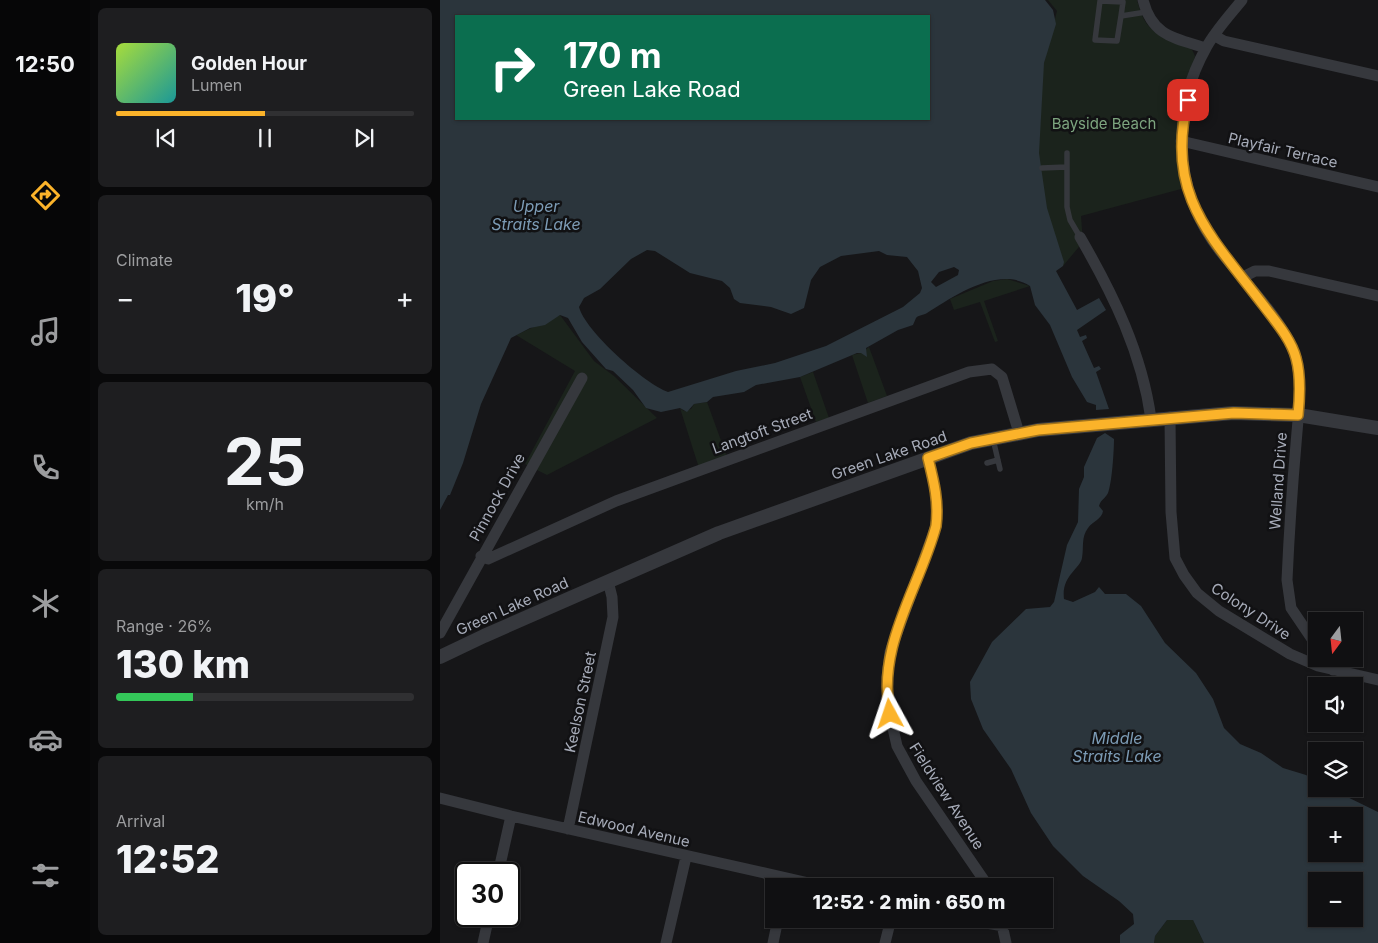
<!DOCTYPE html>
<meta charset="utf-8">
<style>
body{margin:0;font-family:Inter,sans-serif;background:#1e1e20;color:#f1f3f6;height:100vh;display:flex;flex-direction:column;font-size:19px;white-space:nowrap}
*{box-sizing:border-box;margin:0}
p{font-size:16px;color:#9c9d9f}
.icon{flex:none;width:28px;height:28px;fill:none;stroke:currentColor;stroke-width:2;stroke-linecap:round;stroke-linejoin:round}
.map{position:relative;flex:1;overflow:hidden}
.details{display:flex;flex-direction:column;gap:8px;padding:8px;background:#09090a;width:350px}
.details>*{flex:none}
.banner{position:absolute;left:15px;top:15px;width:475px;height:105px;border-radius:0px;box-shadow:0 1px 4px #0004,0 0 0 1px #303032;background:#0b6e4f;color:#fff;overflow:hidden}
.needle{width:32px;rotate:195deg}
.buttons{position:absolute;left:868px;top:612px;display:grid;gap:10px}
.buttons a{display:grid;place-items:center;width:55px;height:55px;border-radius:0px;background:#101012;box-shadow:0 1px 4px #0004,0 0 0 1px #303032;font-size:25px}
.speed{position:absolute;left:15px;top:862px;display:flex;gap:10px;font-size:25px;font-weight:700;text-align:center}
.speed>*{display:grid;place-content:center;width:65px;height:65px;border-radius:50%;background:#101012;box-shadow:0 1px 4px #0004,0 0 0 1px #303032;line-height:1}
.speed .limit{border:2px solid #111;border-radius:8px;background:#fff;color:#111}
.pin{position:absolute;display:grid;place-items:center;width:42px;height:42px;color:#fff;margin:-21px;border-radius:10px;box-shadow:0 2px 8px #0006}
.me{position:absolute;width:55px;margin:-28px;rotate:355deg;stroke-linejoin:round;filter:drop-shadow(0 0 4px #0008)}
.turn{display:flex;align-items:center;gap:18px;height:105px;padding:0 25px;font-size:22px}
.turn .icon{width:65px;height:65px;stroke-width:2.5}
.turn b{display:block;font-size:35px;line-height:42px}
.big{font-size:38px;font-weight:800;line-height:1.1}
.details .widget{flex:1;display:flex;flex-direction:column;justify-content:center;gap:8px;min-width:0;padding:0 18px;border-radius:8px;background:#1e1e20}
.details .dial{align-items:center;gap:0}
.dial b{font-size:65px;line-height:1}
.song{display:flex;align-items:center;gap:15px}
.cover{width:60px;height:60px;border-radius:8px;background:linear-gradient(135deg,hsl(80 70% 55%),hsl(180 70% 35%))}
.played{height:5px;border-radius:2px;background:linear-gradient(90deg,#fbb32a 50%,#303032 50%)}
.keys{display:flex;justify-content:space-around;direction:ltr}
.heat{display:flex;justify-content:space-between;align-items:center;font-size:28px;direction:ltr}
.charge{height:8px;border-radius:4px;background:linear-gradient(90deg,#34c759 26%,#303032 0)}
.trip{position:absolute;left:325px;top:878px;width:288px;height:50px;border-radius:0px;background:#101012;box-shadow:0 1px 4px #0004,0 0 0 1px #303032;font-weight:800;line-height:50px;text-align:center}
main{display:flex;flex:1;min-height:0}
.tab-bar{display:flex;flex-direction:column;width:90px;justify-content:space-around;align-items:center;background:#060607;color:#9c9d9f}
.tab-bar .icon{width:35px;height:35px}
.tab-bar .current{color:#fbb32a}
.tab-bar b{font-size:22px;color:#f1f3f6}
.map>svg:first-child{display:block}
.green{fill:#1b231c}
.water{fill:#2b353c;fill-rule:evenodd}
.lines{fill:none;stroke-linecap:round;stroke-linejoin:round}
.service{stroke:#36383d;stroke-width:5.5}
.minor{stroke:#36383d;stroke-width:11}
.tertiary{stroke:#36383d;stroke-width:14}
.route-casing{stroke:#a3741b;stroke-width:12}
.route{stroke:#fbb32a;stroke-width:9}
.labels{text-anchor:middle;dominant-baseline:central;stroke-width:5;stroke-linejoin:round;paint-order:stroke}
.park-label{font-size:15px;fill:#7da57f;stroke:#111113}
.street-label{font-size:15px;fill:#a7acb9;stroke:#111113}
.water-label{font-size:16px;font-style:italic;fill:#7c9bb5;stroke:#111113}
</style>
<main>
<nav class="tab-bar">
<b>12:50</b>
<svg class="icon current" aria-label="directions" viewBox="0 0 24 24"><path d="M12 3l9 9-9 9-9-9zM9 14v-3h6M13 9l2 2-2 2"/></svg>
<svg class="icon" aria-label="music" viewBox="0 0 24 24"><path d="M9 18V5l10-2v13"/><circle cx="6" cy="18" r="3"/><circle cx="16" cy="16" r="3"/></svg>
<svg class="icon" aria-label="phone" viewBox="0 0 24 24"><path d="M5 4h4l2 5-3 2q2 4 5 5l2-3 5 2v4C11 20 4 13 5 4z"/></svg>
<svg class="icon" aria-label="climate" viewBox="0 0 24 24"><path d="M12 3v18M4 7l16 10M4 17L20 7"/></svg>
<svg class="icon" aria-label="car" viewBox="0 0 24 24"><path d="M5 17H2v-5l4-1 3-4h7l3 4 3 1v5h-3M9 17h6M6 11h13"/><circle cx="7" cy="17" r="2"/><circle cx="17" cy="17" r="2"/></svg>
<svg class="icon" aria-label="filters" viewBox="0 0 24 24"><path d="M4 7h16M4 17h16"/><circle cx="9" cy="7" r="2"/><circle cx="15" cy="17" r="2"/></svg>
</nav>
<section class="details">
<div class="widget">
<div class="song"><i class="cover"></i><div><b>Golden Hour</b><p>Lumen</p></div></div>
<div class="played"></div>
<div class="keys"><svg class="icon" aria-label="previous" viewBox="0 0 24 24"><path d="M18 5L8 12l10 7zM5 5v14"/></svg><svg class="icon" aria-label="pause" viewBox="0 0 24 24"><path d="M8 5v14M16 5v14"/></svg><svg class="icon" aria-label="next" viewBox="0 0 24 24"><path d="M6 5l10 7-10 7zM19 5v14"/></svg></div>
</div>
<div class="widget"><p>Climate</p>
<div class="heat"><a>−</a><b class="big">19°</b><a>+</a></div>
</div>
<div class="widget dial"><b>25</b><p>km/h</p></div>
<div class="widget"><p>Range · 26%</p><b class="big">130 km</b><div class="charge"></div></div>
<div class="widget"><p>Arrival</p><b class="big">12:52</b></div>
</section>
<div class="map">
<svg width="938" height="943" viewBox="0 0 938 943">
<rect width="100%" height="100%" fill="#161618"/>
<path class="green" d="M 608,0 L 697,0 C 700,10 703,22 712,29 C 724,38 751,40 755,56 L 737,136 L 738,168 L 741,189 L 641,216 L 643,242 L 623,266 L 603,198 L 589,122 L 617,11 Z
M 567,279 L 590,286 L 544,301 L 558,341 L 555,342 L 540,302 L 514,310 L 510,299 L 553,281 Z
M 120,315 L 154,361 L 174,376 L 217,418 L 107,475 L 85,464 L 135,371 L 76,335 Z
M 429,347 L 447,396 L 428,403 L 412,355 L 421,353 Z
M 373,372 L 389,418 L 376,422 L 360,377 Z
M 267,402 L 287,457 L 259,468 L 240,408 L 244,411 L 251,409 L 254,404 Z
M 738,918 L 753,920 L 764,943 L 714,943 L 715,936 L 727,920 Z"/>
<path class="water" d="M 0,0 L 605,0 L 613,10 L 616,24 L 604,63 L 599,153 L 607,208 L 624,262 L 623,266 L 616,271 L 637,310 L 659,298 L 666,310 L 637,330 L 640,337 L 646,335 L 647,338 L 642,341 L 654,368 L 659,366 L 661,369 L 656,372 L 669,409 L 656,410 L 656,405 L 647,402 L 632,377 L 610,325 L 595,305 L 590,286 C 558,265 513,297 487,313 C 484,315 478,315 476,318 C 475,320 474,323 473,325 L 458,330 L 426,348 L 427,357 L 421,353 L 417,353 L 360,377 L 316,385 L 304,392 L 273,397 L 267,402 L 254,404 L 247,412 L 240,408 L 221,412 L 206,408 L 193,390 L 173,371 L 166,369 L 142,342 L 128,318 L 120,315 L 105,325 L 90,328 L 71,338 L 41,404 L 23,463 L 10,495 L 8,495 L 0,510 ZM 16,16 L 489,16 L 489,119 L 16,119 ZM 207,250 L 215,251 L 250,273 L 282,281 L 290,288 L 294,299 L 300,303 L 331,307 L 351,314 L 364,308 L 371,280 L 380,267 L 401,256 L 439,251 L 447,255 L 467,257 L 478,271 L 482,288 L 480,293 L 463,307 L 386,346 L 335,363 L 296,371 L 228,392 C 205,384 145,331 139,307 L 144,298 L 160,289 L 191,259 ZM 514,267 L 519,270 L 518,275 L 496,287 L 491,282 L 499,272 Z
M 665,433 L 674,439 C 674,451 672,483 668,493 C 665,499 661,499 659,506 L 663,511 C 662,519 653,521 648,528 C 641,537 644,547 642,558 C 640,569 621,576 624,599 L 633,602 L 655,592 L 659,587 L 665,594 L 686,594 L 701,606 L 725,643 L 756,673 L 773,699 L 784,728 L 800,744 L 821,753 L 843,768 L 866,775 L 876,781 L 876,789 L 891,789 L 938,812 L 938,943 L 764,943 L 753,920 L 727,920 L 715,936 L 714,943 L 680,943 L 680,935 L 694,924 L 693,914 L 679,901 L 643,876 L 613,846 L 591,813 L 571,769 L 543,729 L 531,699 L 530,682 L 552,642 L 586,609 L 610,607 L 614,602 L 627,545 L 638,522 L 639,489 L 644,477 L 644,467 L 657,438 ZM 876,816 L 914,816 L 914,854 L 876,854 ZM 876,881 L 914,881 L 914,919 L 876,919 Z"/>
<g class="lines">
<path class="service" d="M 681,16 L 683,2 L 660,1 L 655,40 L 677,41 L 681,16 L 706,12
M 627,153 L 627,207 L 630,220 L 640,237
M 602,168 L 626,167
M 553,439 L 560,469
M 547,463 L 558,460"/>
<path class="minor" d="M 703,0 C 712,36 734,38 766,48
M 802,0 C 790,15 775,31 766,48 C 730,112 734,193 780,251 C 802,279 846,323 856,358 C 863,386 858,416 856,444 C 852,490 849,535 847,580 L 851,608 L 876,645
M 775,36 L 784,41 L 938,76
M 741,141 L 938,187
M 640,237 C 673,294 702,353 711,419
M 803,277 L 815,271 L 829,271 L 938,296
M 730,417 L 731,512 L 735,558 L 744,575 L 757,593 L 779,611 L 850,654 L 878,666 L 938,680
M 488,458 C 494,482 499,502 496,526 L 450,652 L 447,677 L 448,706 L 457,746 L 476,781 L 548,886
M 41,556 L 48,559 L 176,501 L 529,372 L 552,369 L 562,377 L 579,433
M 0,633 L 142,378
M 889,659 L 893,663 L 893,670
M 0,798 L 71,816 L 382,886
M 128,829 L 173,617 L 172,597 L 168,581
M 58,874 L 71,816
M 522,919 L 564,926
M 561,920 L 566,943
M 43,943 L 49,916
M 226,943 L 246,857
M 333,943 L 338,919
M 445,943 L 451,919"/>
<path class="tertiary" d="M 0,657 L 44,636 L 279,533 L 531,443 L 598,430 L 793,413 L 858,415 L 938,428"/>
</g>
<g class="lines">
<g class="route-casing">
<path id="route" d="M 450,714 C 436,646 479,589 496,526 C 499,502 494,482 488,458 L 531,443 L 598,430 L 794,413 L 858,415 C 860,396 861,376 856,358 C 851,339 836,322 824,306 C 772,237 724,195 748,100"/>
</g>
<use href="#route" class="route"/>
</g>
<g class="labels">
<g class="park-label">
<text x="664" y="123">Bayside Beach</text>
</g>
<g class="street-label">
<text transform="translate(843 150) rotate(13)">Playfair Terrace</text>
<text transform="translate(322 431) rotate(-20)">Langtoft Street</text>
<text transform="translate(449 455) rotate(-19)">Green Lake Road</text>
<text transform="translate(838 481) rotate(-86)">Welland Drive</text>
<text transform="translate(57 497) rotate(-61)">Pinnock Drive</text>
<text transform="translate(72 606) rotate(-24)">Green Lake Road</text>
<text transform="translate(811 611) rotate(33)">Colony Drive</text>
<text transform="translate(140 702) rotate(-78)">Keelson Street</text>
<text transform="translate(507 796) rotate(57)">Fieldview Avenue</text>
<text transform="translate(194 829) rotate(13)">Edwood Avenue</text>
</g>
<g class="water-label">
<text x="96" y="206">Upper<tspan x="96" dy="18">Straits Lake</tspan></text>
<text x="677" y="738">Middle<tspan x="677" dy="18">Straits Lake</tspan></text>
</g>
</g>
</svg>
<div class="buttons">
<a><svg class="needle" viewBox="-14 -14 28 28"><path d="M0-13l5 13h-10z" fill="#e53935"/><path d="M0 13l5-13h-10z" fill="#9c9d9f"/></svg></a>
<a><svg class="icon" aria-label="sound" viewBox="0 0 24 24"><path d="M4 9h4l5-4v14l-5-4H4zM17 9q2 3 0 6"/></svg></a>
<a><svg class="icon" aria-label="layers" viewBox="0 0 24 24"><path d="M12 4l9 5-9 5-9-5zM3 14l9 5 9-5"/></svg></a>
<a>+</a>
<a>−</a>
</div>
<div class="speed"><div class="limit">30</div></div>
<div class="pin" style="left:748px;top:100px;background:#d93025"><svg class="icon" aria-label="arrive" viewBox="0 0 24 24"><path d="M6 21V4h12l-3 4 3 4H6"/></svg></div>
<svg class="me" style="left:450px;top:714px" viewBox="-20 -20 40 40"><path d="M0-17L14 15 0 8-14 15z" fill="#fbb32a" stroke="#fff" stroke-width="4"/></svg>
<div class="trip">12:52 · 2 min · 650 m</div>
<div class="banner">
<div class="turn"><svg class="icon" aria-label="right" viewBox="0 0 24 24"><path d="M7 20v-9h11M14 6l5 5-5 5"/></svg><div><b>170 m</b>Green Lake Road</div></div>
</div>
</div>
</main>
